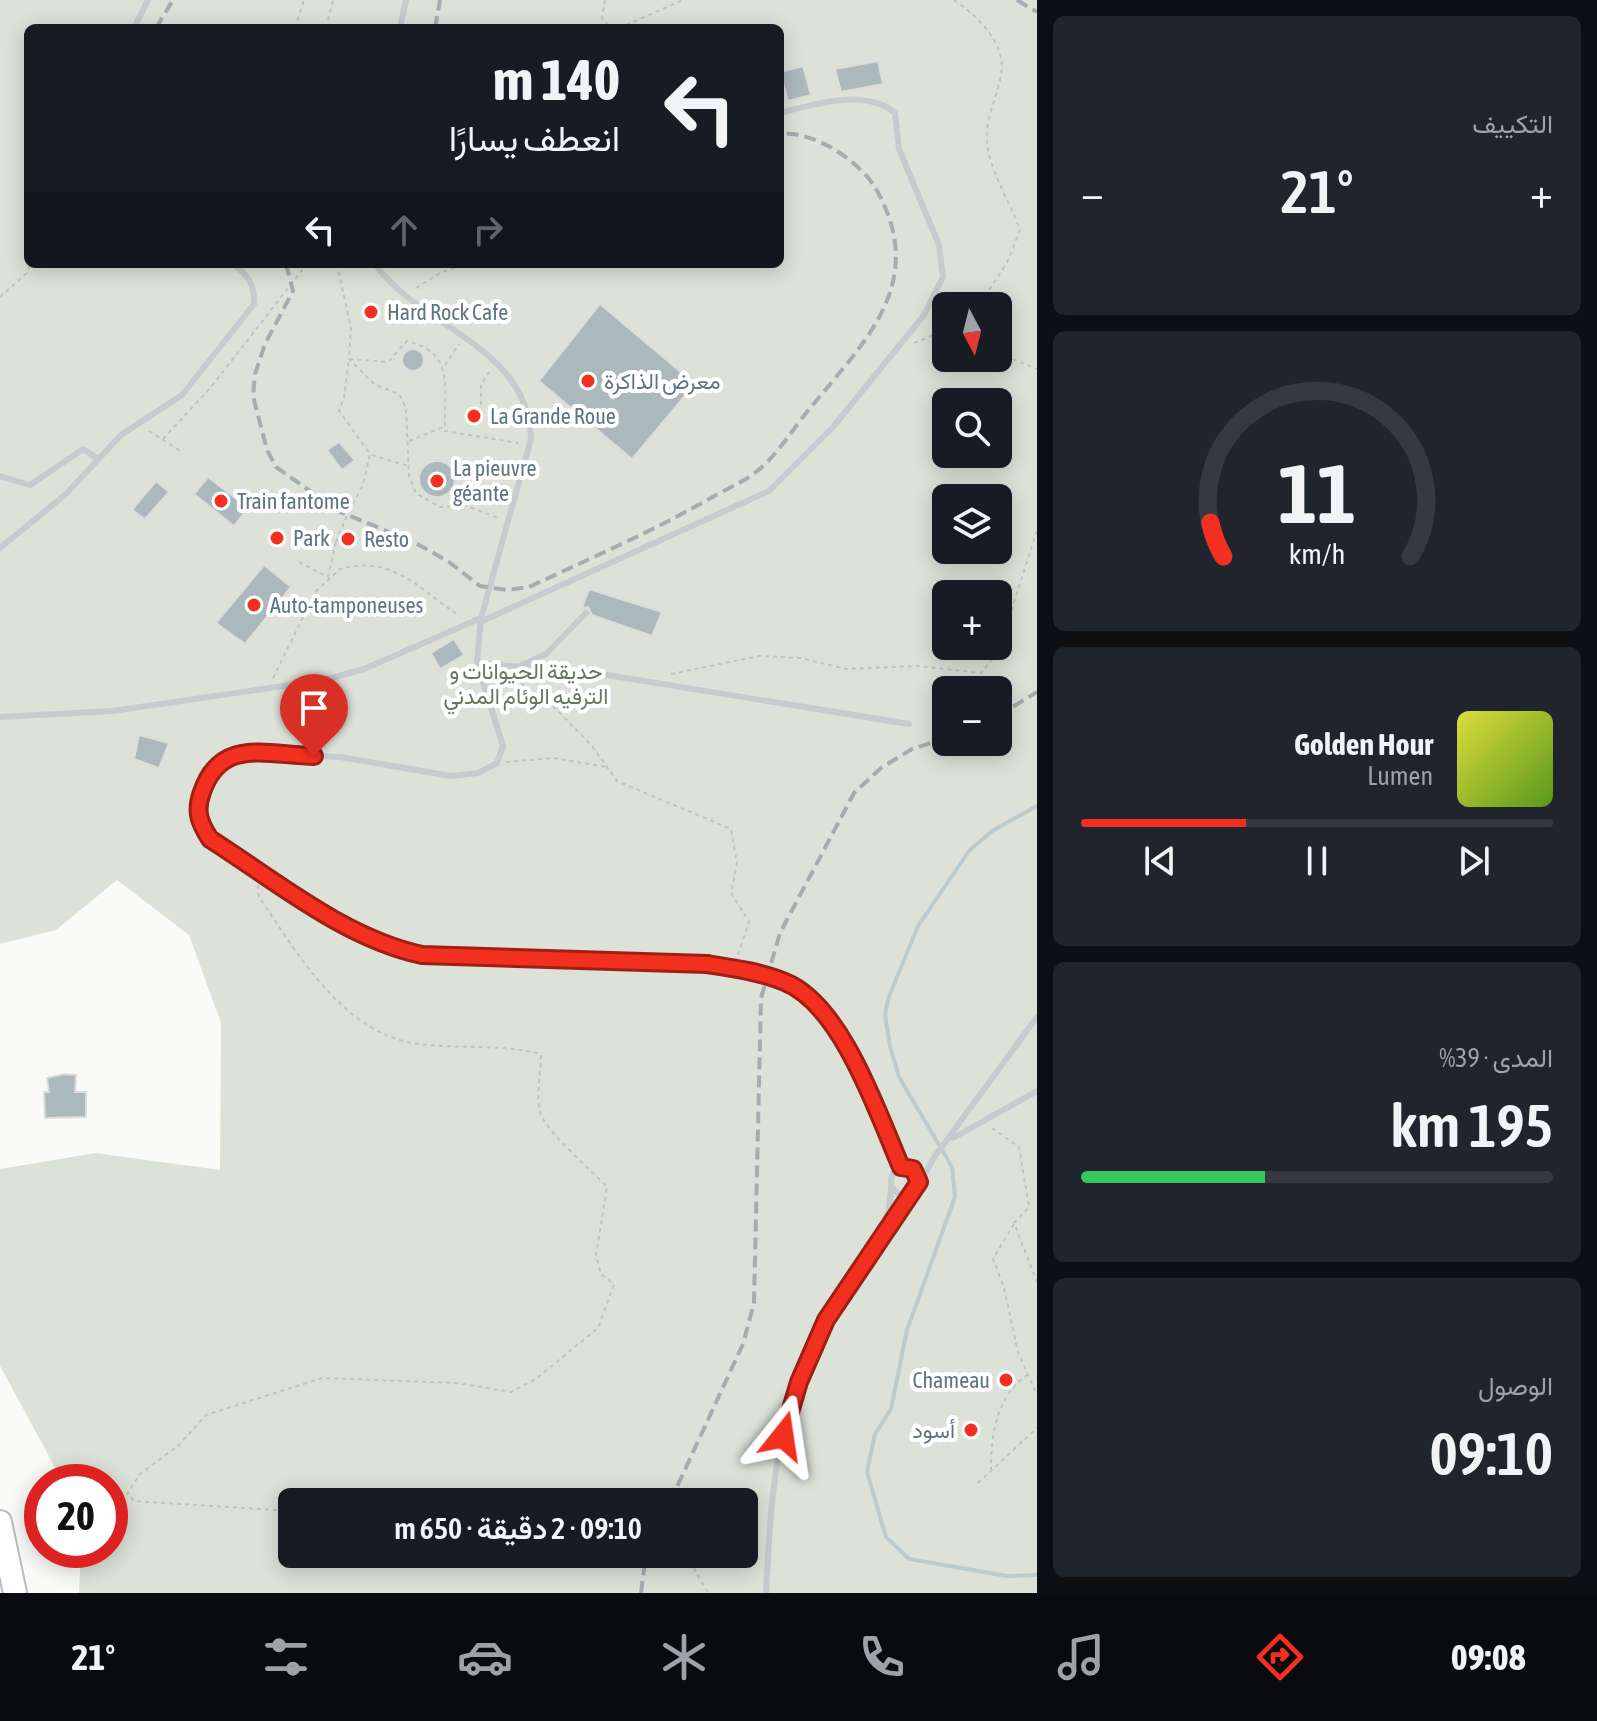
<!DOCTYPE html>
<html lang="ar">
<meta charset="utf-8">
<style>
body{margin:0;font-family:"Asap Condensed",Vazirmatn,sans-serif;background:#20242c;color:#f1f3f6;direction:rtl;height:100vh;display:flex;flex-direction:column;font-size:30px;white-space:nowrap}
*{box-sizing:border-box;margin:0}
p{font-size:26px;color:#9ea1a6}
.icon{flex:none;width:44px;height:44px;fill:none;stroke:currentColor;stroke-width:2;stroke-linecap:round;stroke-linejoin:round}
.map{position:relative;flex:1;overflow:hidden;direction:ltr}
.details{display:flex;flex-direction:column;gap:16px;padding:16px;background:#0d0f14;width:560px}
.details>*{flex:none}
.guide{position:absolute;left:24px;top:24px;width:760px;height:244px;border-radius:12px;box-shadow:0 4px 20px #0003;direction:rtl;background:#171b24;color:#f1f3f6;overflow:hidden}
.needle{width:52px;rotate:173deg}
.tools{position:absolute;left:932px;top:292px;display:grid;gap:16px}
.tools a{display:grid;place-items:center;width:80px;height:80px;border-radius:12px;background:#171b24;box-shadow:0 4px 20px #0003;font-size:40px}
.speed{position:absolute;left:24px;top:1464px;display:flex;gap:16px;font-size:40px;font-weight:700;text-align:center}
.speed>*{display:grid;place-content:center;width:104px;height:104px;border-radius:50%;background:#171b24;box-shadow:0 4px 20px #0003;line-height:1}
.speed .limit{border:12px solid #d22;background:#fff;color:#111}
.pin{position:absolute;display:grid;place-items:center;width:68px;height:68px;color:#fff;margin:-82px -34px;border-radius:50% 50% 50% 0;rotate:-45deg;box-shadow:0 0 8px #0007}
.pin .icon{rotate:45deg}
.me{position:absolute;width:88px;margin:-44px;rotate:15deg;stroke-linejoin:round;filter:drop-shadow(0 0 6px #0008)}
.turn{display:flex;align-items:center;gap:28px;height:168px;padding:0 32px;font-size:36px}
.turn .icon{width:104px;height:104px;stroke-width:2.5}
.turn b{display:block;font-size:56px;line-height:68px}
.lanes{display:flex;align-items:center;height:76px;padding:0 32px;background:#0003;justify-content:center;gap:40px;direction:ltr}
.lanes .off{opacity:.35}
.big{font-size:60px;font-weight:600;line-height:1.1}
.details .card{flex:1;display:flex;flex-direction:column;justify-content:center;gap:12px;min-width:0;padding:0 28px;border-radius:12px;background:#20242c}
.details .dial{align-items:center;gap:0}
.dial svg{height:208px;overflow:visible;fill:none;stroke:#363941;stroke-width:7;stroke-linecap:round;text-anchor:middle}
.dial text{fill:#f1f3f6;stroke:none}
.song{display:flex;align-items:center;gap:24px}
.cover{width:96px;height:96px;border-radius:12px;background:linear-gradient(135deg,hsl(60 70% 55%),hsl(90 70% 35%))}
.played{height:8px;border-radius:4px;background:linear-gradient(90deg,#f3301f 35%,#363941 35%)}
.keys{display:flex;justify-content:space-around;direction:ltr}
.heat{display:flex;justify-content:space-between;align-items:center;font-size:44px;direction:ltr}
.charge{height:12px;border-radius:6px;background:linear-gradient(90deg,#34c759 39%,#363941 0)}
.trip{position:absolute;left:278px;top:1488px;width:480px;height:80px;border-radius:12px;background:#171b24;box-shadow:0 4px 20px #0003;font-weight:600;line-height:80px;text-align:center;direction:rtl}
.tabs{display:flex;height:128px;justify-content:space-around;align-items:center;background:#090b0e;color:#9ea1a6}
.tabs .icon{width:56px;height:56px}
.tabs .on{color:#f3301f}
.tabs b{font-size:36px;color:#f1f3f6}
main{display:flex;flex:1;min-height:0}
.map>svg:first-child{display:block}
.green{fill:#dde2d8;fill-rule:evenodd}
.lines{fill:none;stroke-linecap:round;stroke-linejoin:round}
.stream{stroke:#bbccce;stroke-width:4}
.building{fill:#abb8bc;stroke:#dcdcda;stroke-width:2}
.highway-casing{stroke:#b8bec0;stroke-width:26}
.path{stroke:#bfc3c5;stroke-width:2;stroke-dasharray:4 4;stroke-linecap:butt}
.lane{stroke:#c5cbce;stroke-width:6}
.highway{stroke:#fff;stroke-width:22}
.rail{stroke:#a3aeb2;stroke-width:4;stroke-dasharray:12 6;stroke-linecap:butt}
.path-bridge{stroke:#bfc3c5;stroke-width:2;stroke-dasharray:4 4;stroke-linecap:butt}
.route-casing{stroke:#9e1f14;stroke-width:20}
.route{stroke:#f3301f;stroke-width:14}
.poi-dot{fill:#f3301f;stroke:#fff;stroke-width:3}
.labels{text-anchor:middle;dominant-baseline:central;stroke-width:8;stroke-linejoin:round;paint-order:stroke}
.poi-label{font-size:22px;fill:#5e767f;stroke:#fff;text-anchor:start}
.park-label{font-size:22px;fill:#66775e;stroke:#fff}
</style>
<main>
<section class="details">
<div class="card"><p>التكييف</p>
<div class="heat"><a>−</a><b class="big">21°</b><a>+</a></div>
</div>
<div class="card dial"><svg viewBox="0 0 100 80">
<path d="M14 69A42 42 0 1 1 86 69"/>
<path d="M14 69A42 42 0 0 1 9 56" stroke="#f3301f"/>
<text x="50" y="56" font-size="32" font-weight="700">11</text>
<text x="50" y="72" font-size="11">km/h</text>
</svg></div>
<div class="card">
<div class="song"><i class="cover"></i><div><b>Golden Hour</b><p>Lumen</p></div></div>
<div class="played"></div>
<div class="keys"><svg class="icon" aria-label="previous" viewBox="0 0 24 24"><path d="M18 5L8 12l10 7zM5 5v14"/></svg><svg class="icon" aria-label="pause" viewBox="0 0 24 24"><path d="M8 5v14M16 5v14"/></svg><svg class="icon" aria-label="next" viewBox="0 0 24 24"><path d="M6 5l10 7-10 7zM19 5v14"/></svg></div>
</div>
<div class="card"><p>المدى · 39%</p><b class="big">195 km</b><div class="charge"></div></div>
<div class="card"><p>الوصول</p><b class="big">09:10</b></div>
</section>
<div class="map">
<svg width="1037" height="1593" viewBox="0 0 1037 1593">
<rect width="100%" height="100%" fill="#fafaf8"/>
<path class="green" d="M 0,0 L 1037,0 L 1037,1593 L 79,1593 L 81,1550 L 110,1550 L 110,1482 L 63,1482 L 0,1366 L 0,1169 L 95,1153 L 220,1170 L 221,1023 L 189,935 L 117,880 L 56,930 L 0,944 ZM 28,28 L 780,28 L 780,264 L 28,264 ZM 946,306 L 998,306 L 998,358 L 946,358 ZM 946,402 L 998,402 L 998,454 L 946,454 ZM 946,498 L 998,498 L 998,550 L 946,550 ZM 946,594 L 998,594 L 998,646 L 946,646 ZM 946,690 L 998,690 L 998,742 L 946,742 ZM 292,1502 L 744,1502 L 744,1554 L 292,1554 Z"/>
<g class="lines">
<path class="stream" d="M 1037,806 L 992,831 L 969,851 L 918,926 L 888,999 L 885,1015 L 890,1046 L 899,1077 L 952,1167 L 955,1197 L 907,1330 L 891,1409 L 875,1434 L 867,1472 L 886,1537 L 909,1559 L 1007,1576 L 1037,1575"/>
</g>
<path class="building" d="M 878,61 L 883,84 L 841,92 L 835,69 Z
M 803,66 L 811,95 L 788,101 L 780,72 Z
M 600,304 L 695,384 L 632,459 L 539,381 Z
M402 360a11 11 0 1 1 22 0a11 11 0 1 1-22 0Z
M 339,442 L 355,460 L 342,470 L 327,450 Z
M419 479a18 18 0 1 1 36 0a18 18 0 1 1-36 0Z
M 208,477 L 248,508 L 234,526 L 194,494 Z
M 156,481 L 169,492 L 145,519 L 132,510 Z
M 264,565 L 291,587 L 245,644 L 216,623 Z
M 589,589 L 662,612 L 652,636 L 592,615 L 588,607 L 582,608 Z
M 454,639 L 464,655 L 440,669 L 431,653 Z
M 139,735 L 169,743 L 159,768 L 134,759 Z
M 64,1074 L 76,1075 L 75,1092 L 86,1092 L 86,1117 L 45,1118 L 44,1092 L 49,1092 L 47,1078 Z"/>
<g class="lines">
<g class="highway-casing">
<path id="highway" d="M 0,1522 L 15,1593"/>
</g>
<path class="path" d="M 605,0 L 602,18 L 610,28
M 954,0 C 977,16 1007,43 1001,75 C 997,98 985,118 987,142 C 990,173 1010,201 1020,230 L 1007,263 L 978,306
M 295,28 L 304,0
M 326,28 L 333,0
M 619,28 L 683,0
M 337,264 L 351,328 L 349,359 L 374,384 L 399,394 L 406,408 L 409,476 L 416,493 L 440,507 L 465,505 L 498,518
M 416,288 L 440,273 L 465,264
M 0,297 L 28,272 L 30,264
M 914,343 L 946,330
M 998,353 L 1037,369
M 445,365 L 459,344
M 481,413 L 481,384 L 489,372
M 149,431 L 182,452
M 163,439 L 211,387 L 307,264
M 409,441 L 443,427
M 372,455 L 408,466
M 349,511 L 363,485 L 370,454 L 339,411 L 344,398 L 349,359 L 388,362 L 407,341 C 457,354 443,388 445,431 L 518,443
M 299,562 L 328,577 L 336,542
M 671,674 L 759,656 L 801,658 L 846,669 L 918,666 L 981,673 L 999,650 L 1037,530
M 273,678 L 316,591 L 340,569 C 395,554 420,591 460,616
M 514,678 L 554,707 L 592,746 L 617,781 L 731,829 L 737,863 L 731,893 L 749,922 L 736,960
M 506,762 L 554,758 L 607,767
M 258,885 L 259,897 C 296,951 341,1030 412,1043 C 455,1050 499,1043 541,1054 C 541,1071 536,1094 540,1111 C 544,1131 591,1169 607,1187 L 596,1255 L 601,1274 L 614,1284 L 598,1328 L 537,1378 L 511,1392 L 457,1383 L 322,1378 L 206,1415 L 179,1445 L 140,1474 L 127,1494 L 134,1501 L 292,1511
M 992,1128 L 1019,1147 L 1029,1207 L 1014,1223 L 1037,1282
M 1014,1224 L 993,1259 L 1004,1288 L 1018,1352 L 1037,1395
M 991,1471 C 991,1436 996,1396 1027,1375
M 978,1483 L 1037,1428
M 672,1502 L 678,1502
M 686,1554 L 708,1593"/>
<path class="lane" d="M 134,28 L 148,0
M 400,28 L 406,0
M 375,264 C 421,329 528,345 531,439 L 481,618 L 477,663
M 0,476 L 30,485 L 83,449 L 97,458
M 0,548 L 66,494 L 121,435 L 182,395 L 254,304 C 255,285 248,275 233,264
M 480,622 L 769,491 L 833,427 L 924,315 L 943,277 L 939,245 L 899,149 L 895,113 C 865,88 814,104 780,113
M 522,665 L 546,654 L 586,613
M 0,717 L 113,711 L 324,680 L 364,669 L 481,618
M 953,1138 L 1037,1091
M891 1181a14 14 0 1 1 28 0a14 14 0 1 1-28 0Z
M 901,1167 C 878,1114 857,1050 818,1006 C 763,945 508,957 422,955 C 344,938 276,881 210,839 L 200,824 L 197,807 L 209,771 L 220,760 L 236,753 L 340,757 L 451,776 L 478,773 L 497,763 L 503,746 L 477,663 L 601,674 L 909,724
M 918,1186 L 935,1156 L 1037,1017
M 881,1231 L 889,1209 L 891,1188
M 766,1593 C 769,1533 772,1468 789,1410 C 812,1330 862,1256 914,1192"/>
<use href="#highway" class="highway"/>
<path class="rail" d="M 1017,0 L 1037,12
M 156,28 L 173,0
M 435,28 L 440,0
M 286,264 L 293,291 L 265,344 L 255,374 L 253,396 L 267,450 L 276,467 L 340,512 L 414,542 L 449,562 L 480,586 L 507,590 L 529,587 C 589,559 651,532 709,499 C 724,490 742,483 756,472 C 777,456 794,427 811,407 C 868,338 928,281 876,189 C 860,161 813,130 780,134
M 998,716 L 1037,692
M 670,1502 L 743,1344 L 754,1303 L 761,998 L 780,933 L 854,793 L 881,768 L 912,749 L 946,738
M 641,1593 L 646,1554"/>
<path class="path-bridge" d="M 336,542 L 349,511"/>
</g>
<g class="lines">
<g class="route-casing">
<path id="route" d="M 314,756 C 266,755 221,737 202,792 C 195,811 199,822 210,839 C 276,881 344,938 422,955 L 707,964 C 733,968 761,972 785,982 C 842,1005 878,1114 901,1167 L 913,1169 L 919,1182 L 826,1320 L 799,1382 L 783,1436"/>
</g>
<use href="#route" class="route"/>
</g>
<g class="poi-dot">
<circle cx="371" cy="312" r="8"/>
<circle cx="588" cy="381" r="8"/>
<circle cx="474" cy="416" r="8"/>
<circle cx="437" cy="481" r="8"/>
<circle cx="221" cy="501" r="8"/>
<circle cx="277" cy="538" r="8"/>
<circle cx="348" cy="539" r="8"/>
<circle cx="254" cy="605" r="8"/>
<circle cx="1006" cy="1380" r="8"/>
<circle cx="971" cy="1430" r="8"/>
</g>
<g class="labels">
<g class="poi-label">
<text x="387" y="312">Hard Rock Cafe</text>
<text x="604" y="381">معرض الذاكرة</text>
<text x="490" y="416">La Grande Roue</text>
<text x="453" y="468">La pieuvre<tspan x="453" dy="25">géante</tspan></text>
<text x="237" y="501">Train fantome</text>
<text x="293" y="538">Park</text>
<text x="364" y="539">Resto</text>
<text x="270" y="605">Auto-tamponeuses</text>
<text x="990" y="1380" text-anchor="end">Chameau</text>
<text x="955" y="1430" text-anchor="end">أسود</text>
</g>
<g class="park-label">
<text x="526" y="671">حديقة الحيوانات و<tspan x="526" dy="25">الترفيه الوئام المدني</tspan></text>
</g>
</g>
</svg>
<div class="tools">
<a><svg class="needle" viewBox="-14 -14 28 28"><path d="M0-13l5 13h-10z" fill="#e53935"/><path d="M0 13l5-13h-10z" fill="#9ea1a6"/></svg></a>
<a><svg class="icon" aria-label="search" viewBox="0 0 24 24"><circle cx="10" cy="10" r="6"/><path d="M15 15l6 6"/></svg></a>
<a><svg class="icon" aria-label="layers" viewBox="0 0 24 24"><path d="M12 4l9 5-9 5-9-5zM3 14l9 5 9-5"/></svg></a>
<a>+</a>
<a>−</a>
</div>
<div class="speed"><div class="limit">20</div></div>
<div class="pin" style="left:314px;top:756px;background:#d93025"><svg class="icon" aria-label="arrive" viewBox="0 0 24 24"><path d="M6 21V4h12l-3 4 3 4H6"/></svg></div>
<svg class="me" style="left:783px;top:1436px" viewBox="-20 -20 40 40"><path d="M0-17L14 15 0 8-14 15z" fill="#f3301f" stroke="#fff" stroke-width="4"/></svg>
<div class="trip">09:10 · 2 دقيقة · 650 m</div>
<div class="guide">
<div class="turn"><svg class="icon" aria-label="left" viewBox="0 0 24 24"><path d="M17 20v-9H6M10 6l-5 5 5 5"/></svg><div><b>140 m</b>انعطف يسارًا</div></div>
<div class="lanes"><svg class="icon" aria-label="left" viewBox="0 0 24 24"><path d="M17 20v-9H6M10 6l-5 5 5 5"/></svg><svg class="icon off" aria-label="ahead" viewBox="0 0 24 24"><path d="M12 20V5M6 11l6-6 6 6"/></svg><svg class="icon off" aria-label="right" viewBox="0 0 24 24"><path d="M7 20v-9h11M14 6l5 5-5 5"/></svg></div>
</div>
</div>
</main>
<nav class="tabs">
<b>09:08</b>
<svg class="icon on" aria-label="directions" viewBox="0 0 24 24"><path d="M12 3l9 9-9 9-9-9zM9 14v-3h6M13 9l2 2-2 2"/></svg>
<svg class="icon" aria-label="music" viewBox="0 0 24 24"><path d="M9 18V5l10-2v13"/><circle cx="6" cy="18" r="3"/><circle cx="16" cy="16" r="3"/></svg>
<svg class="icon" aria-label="phone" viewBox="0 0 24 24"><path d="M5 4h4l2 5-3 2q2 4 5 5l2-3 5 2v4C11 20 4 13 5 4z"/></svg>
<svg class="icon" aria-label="climate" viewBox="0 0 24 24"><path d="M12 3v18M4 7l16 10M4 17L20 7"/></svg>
<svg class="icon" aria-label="car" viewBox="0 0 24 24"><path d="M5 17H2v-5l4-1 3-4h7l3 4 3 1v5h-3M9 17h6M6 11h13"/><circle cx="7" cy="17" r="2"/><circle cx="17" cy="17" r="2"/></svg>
<svg class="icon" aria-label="filters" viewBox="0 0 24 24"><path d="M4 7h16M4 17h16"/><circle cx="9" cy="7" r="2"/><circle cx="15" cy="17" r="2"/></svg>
<b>21°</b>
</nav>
